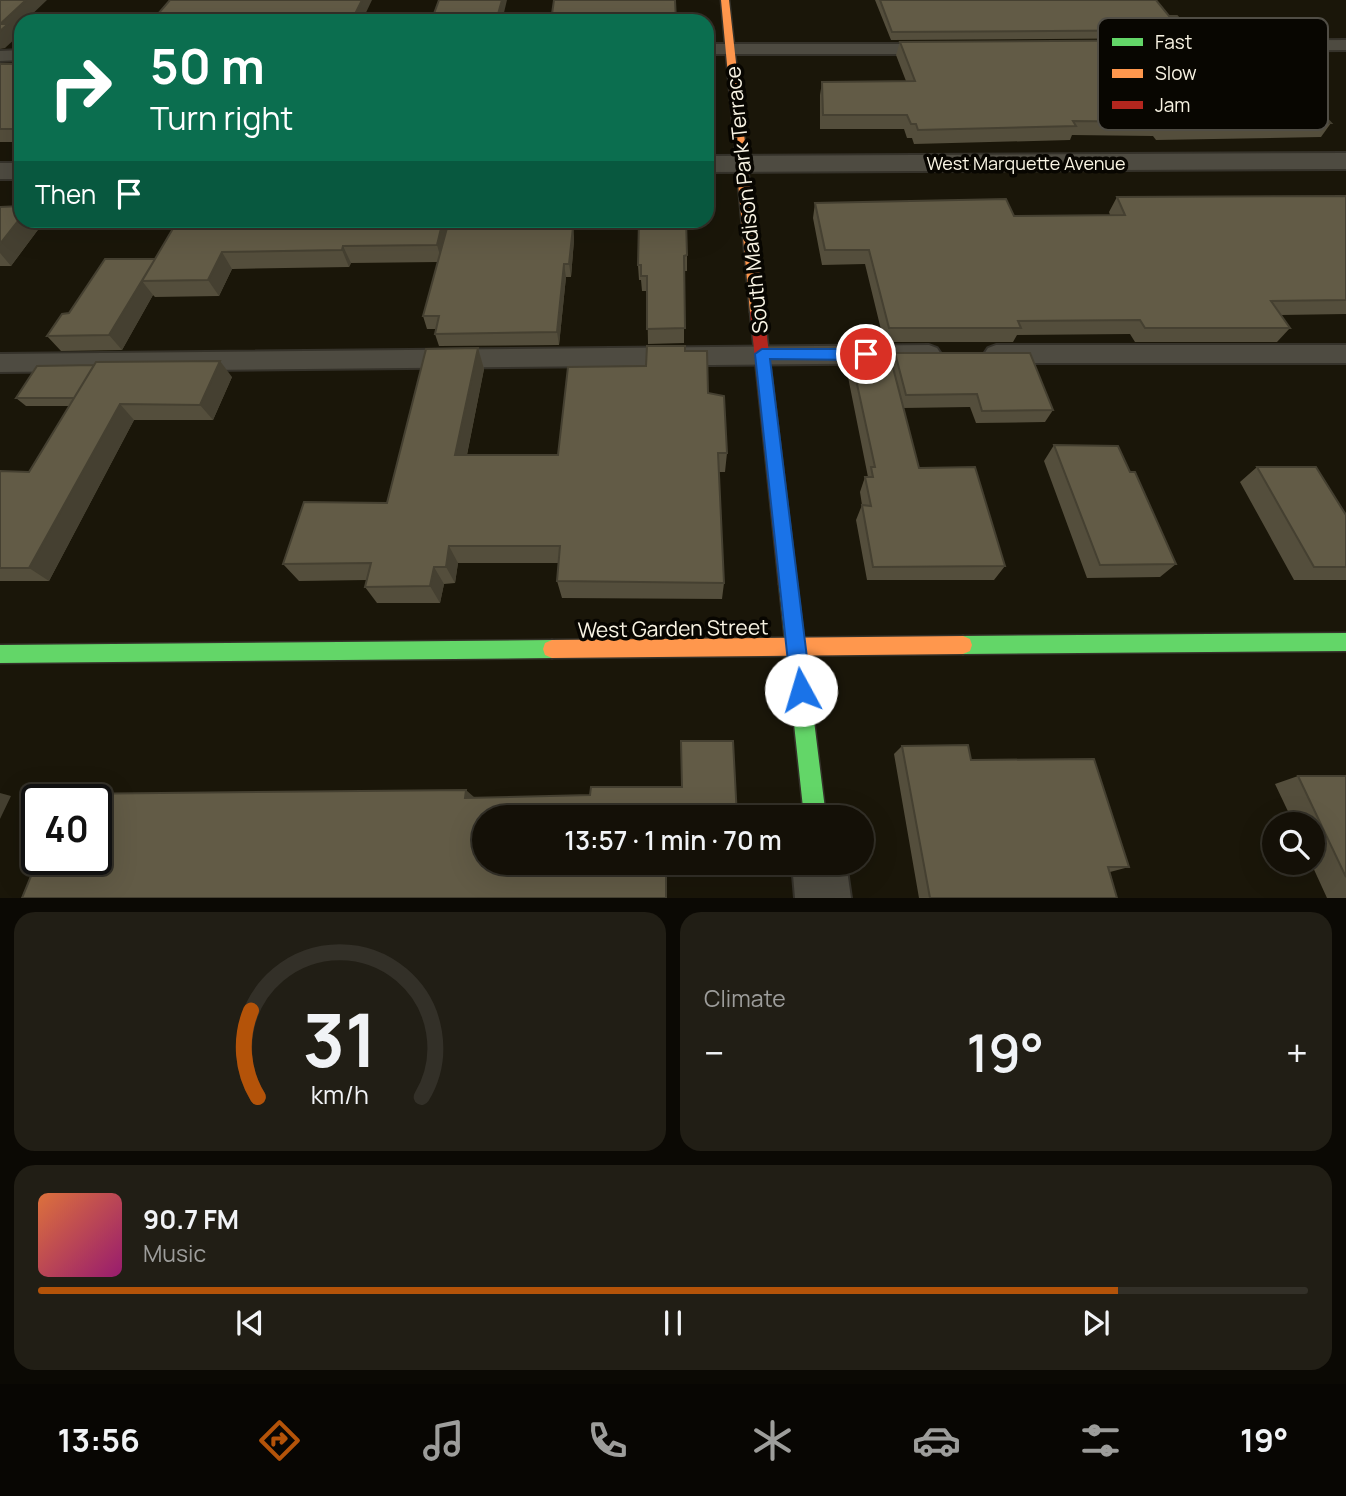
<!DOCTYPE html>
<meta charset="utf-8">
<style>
body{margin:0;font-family:Manrope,sans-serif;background:#211e15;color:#f1f3f6;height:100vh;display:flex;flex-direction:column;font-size:26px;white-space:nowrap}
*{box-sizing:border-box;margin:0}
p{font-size:23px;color:#9d9d9b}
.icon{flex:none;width:38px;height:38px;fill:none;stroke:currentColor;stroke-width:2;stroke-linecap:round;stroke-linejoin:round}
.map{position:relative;height:898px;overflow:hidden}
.panel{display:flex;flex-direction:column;gap:14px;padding:14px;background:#0b0904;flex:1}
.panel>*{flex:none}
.top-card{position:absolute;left:14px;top:14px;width:700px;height:214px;border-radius:21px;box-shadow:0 7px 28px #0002,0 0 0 2px #333028;background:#0b6e4f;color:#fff;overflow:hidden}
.fabs{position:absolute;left:1262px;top:812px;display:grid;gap:14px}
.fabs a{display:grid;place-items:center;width:63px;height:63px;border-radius:50%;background:#141007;box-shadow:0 7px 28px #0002,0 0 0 2px #333028;font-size:35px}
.speed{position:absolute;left:21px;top:784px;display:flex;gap:14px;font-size:35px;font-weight:700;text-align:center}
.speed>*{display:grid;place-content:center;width:91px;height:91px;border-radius:50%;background:#141007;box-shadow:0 7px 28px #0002,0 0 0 2px #333028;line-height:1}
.speed .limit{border:4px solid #111;border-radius:10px;background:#fff;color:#111}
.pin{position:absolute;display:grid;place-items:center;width:60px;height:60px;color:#fff;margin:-30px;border:4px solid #fff;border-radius:50%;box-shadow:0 2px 7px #0007}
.me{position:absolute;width:77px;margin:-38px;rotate:354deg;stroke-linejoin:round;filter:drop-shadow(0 0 5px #0008)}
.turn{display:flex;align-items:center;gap:24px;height:147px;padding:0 21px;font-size:32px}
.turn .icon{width:91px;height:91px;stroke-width:2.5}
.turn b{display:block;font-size:49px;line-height:60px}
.then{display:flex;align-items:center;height:66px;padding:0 21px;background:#0003;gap:14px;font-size:26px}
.big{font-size:52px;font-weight:600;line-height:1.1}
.panel .widget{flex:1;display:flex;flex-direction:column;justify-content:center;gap:10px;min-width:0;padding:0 24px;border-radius:21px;background:#211e15}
.panel .dial{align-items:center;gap:0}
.dial svg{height:182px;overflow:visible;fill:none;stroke:#333028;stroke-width:7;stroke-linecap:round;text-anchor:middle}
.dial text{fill:#f1f3f6;stroke:none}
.song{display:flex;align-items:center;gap:21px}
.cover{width:84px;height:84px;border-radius:10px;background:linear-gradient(135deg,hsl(20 70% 55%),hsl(320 70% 35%))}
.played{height:7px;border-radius:4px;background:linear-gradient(90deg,#b45309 85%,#333028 85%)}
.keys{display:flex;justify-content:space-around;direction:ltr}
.heat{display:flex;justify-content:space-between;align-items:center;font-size:38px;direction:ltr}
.panel .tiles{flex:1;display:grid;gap:14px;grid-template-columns:1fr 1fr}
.widget:last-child{grid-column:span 2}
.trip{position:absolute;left:472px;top:805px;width:402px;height:70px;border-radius:35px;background:#141007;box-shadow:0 7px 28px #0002,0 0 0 2px #333028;font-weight:600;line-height:70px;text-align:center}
.tab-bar{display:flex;height:112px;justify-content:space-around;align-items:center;background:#080603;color:#9d9d9b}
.tab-bar .icon{width:49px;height:49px}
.tab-bar .active{color:#b45309}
.tab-bar b{font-size:32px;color:#f1f3f6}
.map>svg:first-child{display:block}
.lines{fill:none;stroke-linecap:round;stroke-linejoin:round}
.lane-casing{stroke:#35322a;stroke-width:4}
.street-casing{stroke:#35322a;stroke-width:4}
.fast-casing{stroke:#35322a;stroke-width:3}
.slow-casing{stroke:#35322a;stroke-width:3}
.jam-casing{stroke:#35322a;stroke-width:3}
.lane{fill:#4e4b41;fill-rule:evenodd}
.street{fill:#4e4b41;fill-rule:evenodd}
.fast{fill:#63d668;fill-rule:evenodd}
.slow{fill:#ff974d;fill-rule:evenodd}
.jam{fill:#b3261e;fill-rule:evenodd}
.wall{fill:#544e3c}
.shaded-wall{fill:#454031}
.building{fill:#625b46;stroke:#454031;stroke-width:2}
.route{fill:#1a73e8;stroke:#114b97;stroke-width:2}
.labels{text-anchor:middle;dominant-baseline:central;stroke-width:7;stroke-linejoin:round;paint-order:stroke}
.far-street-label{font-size:18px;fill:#f9f4e4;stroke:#080601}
.street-label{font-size:21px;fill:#f9f4e4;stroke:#080601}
.key{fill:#080601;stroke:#504d45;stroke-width:2}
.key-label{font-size:19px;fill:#f9f4e4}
</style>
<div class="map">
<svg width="1346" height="898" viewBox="0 0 1346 898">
<rect width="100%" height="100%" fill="#1a1609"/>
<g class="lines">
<g class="lane-casing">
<path id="lane" d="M 1346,40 L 1346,50 L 1223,51 L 1215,46 L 1223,41 Z
M 707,44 L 933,44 L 941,49 L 933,54 L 707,54 Z
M 21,50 L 21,60 L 0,61 L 0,51 Z
M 929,345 L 937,348 L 941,354 L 937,360 L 929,363 L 0,372 L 0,354 Z
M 996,345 L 1346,345 L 1346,363 L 996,363 L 988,360 L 984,354 L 988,348 Z"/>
</g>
<g class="street-casing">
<path id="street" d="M 1346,153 L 1346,169 L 707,172 L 707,156 Z
M 0,163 L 21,163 L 21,179 L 0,179 Z
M 792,863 L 846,863 L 851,898 L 795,898 Z"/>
</g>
<g class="fast-casing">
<path id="fast" d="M 788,576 L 794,578 L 797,584 L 826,817 L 804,817 L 779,584 L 782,578 Z
M 1346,633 L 1346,651 L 963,654 L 956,651 L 954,645 L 956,639 L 963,636 Z
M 552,640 L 559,643 L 561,649 L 559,655 L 552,658 L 0,663 L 0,645 Z"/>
</g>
<g class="slow-casing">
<path id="slow" d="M 721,0 L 729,0 L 764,312 L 757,317 L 750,312 Z
M 963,636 L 970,639 L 972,645 L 970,651 L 963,654 L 552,658 L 545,655 L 543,649 L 545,643 L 552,640 Z"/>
</g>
<g class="jam-casing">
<path id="jam" d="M 757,307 L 764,312 L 797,584 L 794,590 L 788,592 L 782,590 L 779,584 L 750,312 Z"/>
</g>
<use href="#lane" class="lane"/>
<use href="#street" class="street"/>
<use href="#fast" class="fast"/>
<use href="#slow" class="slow"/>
<use href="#jam" class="jam"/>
</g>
<path class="wall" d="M 875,0 L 1156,0 L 1169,16 L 1189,30 L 1185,38 L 891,40 Z
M 900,42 L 1208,43 L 1331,123 L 1321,137 L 1156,140 L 1153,136 L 1072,135 L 1070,140 L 914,144 L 912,138 L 907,138 L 904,129 L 820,129 L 820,95 L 822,82 L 906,81 L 896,55 Z
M 0,64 L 21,64 L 21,142 L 0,142 Z
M 1346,196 L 1346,314 L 1281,315 L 1290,328 L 1277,342 L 1135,342 L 1130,334 L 1017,335 L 1013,342 L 884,342 L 865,264 L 822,265 L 813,218 L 815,203 L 1014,216 L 1110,215 L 1109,212 L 1117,197 Z
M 0,207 L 43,223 L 11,266 L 0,266 Z
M 558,221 L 559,227 L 573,227 L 574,240 L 571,277 L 566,277 L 559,345 L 439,346 L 435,334 L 436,329 L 427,329 L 423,316 L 438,262 L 351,263 L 349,267 L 232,269 L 219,296 L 155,297 L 153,295 L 122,350 L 61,351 L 47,336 L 155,259 L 452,222 L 450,228 L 517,227 Z
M 687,255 L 687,271 L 684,271 L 684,343 L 648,344 L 647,291 L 642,291 L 641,280 L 639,280 L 638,265 Z
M 478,348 L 484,369 L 467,455 L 558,455 L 646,366 L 685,351 L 708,393 L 727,453 L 725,472 L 718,472 L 724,583 L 722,599 L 562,598 L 557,581 L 559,563 L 458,563 L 455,583 L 444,584 L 440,603 L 377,603 L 365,587 L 367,580 L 299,581 L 283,564 L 387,503 Z
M 895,353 L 1053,410 L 1045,422 L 976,423 L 970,407 L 903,408 L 919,468 L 1005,566 L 994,580 L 867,580 L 856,520 L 862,505 L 860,492 L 865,477 L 868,477 L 848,377 L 852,361 L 892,362 Z
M 232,377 L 213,420 L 134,420 L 49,581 L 0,581 L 0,471 L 29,472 L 69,406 L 26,406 L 16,398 Z
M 1054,445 L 1130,472 L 1176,564 L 1160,577 L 1087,578 L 1044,461 Z
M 1257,467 L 1346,515 L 1346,580 L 1294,580 L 1240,482 Z
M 902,746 L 971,760 L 1129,867 L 1110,872 L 1117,898 L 919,898 L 894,754 Z
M 1298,776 L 1346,776 L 1346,898 L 1327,898 L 1311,863 L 1312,863 L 1312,824 L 1294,824 L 1275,784 Z"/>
<path class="shaded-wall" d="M 26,0 L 47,0 L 25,21 L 21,21 L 21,25 L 14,32 L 17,37 L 5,48 L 0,49 L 0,24 Z
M 362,0 L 372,0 L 362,21 L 352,20 Z
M 502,0 L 507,0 L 502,21 L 496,21 Z
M 21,217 L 21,220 L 41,220 L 43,223 L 11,266 L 0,253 L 0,244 Z
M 443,220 L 451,220 L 452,222 L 442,262 L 437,245 Z
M 573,227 L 574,240 L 571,277 L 569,264 Z
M 343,246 L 351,263 L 349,267 L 342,250 Z
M 222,252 L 232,269 L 219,296 L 208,280 Z
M 564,264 L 566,277 L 559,345 L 557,332 Z
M 142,281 L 153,295 L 122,350 L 109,335 Z
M 478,348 L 484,369 L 463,474 L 455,455 Z
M 220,361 L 232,377 L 213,420 L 200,405 Z
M 120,404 L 134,420 L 49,581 L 29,568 Z
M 449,546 L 458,563 L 455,583 L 446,567 Z
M 434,567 L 444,584 L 440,603 L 430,586 Z
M 466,790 L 474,797 L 465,798 Z
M 0,793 L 11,796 L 0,819 Z"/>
<path class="building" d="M 0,0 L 26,0 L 0,24 Z
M 170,0 L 362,0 L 352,20 L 432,19 L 439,0 L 502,0 L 496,21 L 117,21 L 123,14 L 158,14 Z
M 554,0 L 675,0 L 676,21 L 619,21 L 595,20 L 595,21 L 551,21 Z
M 880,0 L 1156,0 L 1169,16 L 1177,16 L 1189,30 L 892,32 Z
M 0,24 L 8,24 L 0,31 Z
M 1205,40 L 1208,43 L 1253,42 L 1331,123 L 1164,126 L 1161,122 L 1073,121 L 1076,126 L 918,130 L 916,124 L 911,124 L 907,115 L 823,115 L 822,82 L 915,81 L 900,42 Z
M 0,64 L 21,64 L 21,129 L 0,129 Z
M 1346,196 L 1346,300 L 1271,301 L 1290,328 L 1145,328 L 1140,320 L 1018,321 L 1021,328 L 889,328 L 869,250 L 825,250 L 815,203 L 1006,199 L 1014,216 L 1125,215 L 1117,197 Z
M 21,206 L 21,217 L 0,244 L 0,207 Z
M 178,220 L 443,220 L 437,245 L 343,246 L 342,250 L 222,252 L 208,280 L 142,281 Z
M 639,220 L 686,220 L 687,255 L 684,256 L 685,328 L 647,329 L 647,276 L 641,276 L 641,265 L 638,265 Z
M 518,221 L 558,221 L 557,227 L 573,227 L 569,264 L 564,264 L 557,332 L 435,334 L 439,316 L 423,316 L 447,228 L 517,227 Z
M 105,259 L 155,259 L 109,335 L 47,336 L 62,314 L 69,313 Z
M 647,346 L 685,346 L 685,351 L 707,351 L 708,393 L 724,396 L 727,453 L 718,453 L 724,583 L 557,581 L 560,546 L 449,546 L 446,567 L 434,567 L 430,586 L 365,587 L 371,563 L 283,564 L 304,502 L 387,503 L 426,349 L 478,348 L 455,455 L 558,455 L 568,367 L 646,366 Z
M 895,353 L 1030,353 L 1053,410 L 982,411 L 977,394 L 906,395 Z
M 891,360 L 919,468 L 975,467 L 1005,566 L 873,567 L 862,505 L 871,506 L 865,477 L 873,477 L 871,467 L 875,467 L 852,361 Z
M 220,361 L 200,405 L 120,404 L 29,568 L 0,568 L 0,471 L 29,472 L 96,362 Z
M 94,365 L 74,398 L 16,398 L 37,366 Z
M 1054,445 L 1118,446 L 1130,472 L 1135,472 L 1176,564 L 1100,565 Z
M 1257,467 L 1316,467 L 1346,515 L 1346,567 L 1314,567 Z
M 681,741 L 733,741 L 737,817 L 485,817 L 485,863 L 666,863 L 666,898 L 22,898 L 38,859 L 96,859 L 96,800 L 64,800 L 66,794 L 466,790 L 465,798 L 590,795 L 591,787 L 682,787 Z
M 968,745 L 971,760 L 1094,759 L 1129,867 L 1108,867 L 1117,898 L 930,898 L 902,746 Z
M 1298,776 L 1346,776 L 1346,877 Z"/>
<path class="route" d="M 762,349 L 866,349 L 873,354 L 866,360 L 770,359 L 811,690 L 808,697 L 801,700 L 794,697 L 791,690 L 755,354 Z"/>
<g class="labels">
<g class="far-street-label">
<text x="1026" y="163">West Marquette Avenue</text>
</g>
<g class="street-label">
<text transform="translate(746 200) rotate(-96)">South Madison Park Terrace</text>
<text transform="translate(673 628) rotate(-1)">West Garden Street</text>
</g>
</g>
<rect x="1098" y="18" width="230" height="112" rx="10" class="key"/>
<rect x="1112" y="38" width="31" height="8" fill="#63d668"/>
<rect x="1112" y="69" width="31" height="9" fill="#ff974d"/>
<rect x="1112" y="101" width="31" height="8" fill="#b3261e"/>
<g class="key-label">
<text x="1155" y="49">Fast</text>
<text x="1155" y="80">Slow</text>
<text x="1155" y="112">Jam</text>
</g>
</svg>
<div class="fabs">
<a><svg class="icon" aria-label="search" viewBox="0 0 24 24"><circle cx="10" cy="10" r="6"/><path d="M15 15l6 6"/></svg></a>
</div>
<div class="speed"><div class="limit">40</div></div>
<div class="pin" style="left:866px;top:354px;background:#d93025"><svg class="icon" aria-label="arrive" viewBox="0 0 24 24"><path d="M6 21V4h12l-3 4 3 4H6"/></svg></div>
<svg class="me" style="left:801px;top:690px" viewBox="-20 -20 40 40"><circle r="19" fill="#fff"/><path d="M0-13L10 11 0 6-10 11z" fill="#1a73e8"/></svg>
<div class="trip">13:57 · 1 min · 70 m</div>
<div class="top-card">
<div class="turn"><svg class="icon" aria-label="right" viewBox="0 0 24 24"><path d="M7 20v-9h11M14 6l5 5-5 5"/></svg><div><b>50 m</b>Turn right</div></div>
<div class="then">Then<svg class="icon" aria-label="arrive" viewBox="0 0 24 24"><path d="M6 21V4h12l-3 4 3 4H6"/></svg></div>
</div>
</div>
<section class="panel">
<div class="tiles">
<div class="widget dial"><svg viewBox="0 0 100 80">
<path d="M14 69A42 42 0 1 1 86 69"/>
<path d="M14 69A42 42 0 0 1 11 31" stroke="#b45309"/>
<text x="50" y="56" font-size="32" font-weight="700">31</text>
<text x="50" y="72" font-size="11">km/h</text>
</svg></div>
<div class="widget"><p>Climate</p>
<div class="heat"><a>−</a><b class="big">19°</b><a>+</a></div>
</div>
<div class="widget">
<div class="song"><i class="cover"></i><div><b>90.7 FM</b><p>Music</p></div></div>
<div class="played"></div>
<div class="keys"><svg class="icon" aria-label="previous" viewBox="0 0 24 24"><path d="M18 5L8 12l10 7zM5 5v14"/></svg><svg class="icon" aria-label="pause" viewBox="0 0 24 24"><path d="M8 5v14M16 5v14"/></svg><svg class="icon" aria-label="next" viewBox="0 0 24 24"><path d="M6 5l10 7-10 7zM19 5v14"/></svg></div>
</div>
</div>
</section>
<nav class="tab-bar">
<b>13:56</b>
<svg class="icon active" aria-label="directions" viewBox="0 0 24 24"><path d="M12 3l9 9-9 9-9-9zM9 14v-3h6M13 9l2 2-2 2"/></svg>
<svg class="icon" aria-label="music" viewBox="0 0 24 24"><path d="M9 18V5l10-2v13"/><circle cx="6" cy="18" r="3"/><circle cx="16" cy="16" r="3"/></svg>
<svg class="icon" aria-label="phone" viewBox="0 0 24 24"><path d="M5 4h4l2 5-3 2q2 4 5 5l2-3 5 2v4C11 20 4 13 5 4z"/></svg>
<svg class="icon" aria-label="climate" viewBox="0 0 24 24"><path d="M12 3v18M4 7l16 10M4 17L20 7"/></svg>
<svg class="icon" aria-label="car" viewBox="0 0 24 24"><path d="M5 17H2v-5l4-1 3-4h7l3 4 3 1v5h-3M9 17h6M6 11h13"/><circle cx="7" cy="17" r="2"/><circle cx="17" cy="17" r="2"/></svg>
<svg class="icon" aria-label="filters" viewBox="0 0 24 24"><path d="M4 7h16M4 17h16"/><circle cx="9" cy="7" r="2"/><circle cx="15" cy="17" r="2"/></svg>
<b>19°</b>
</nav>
